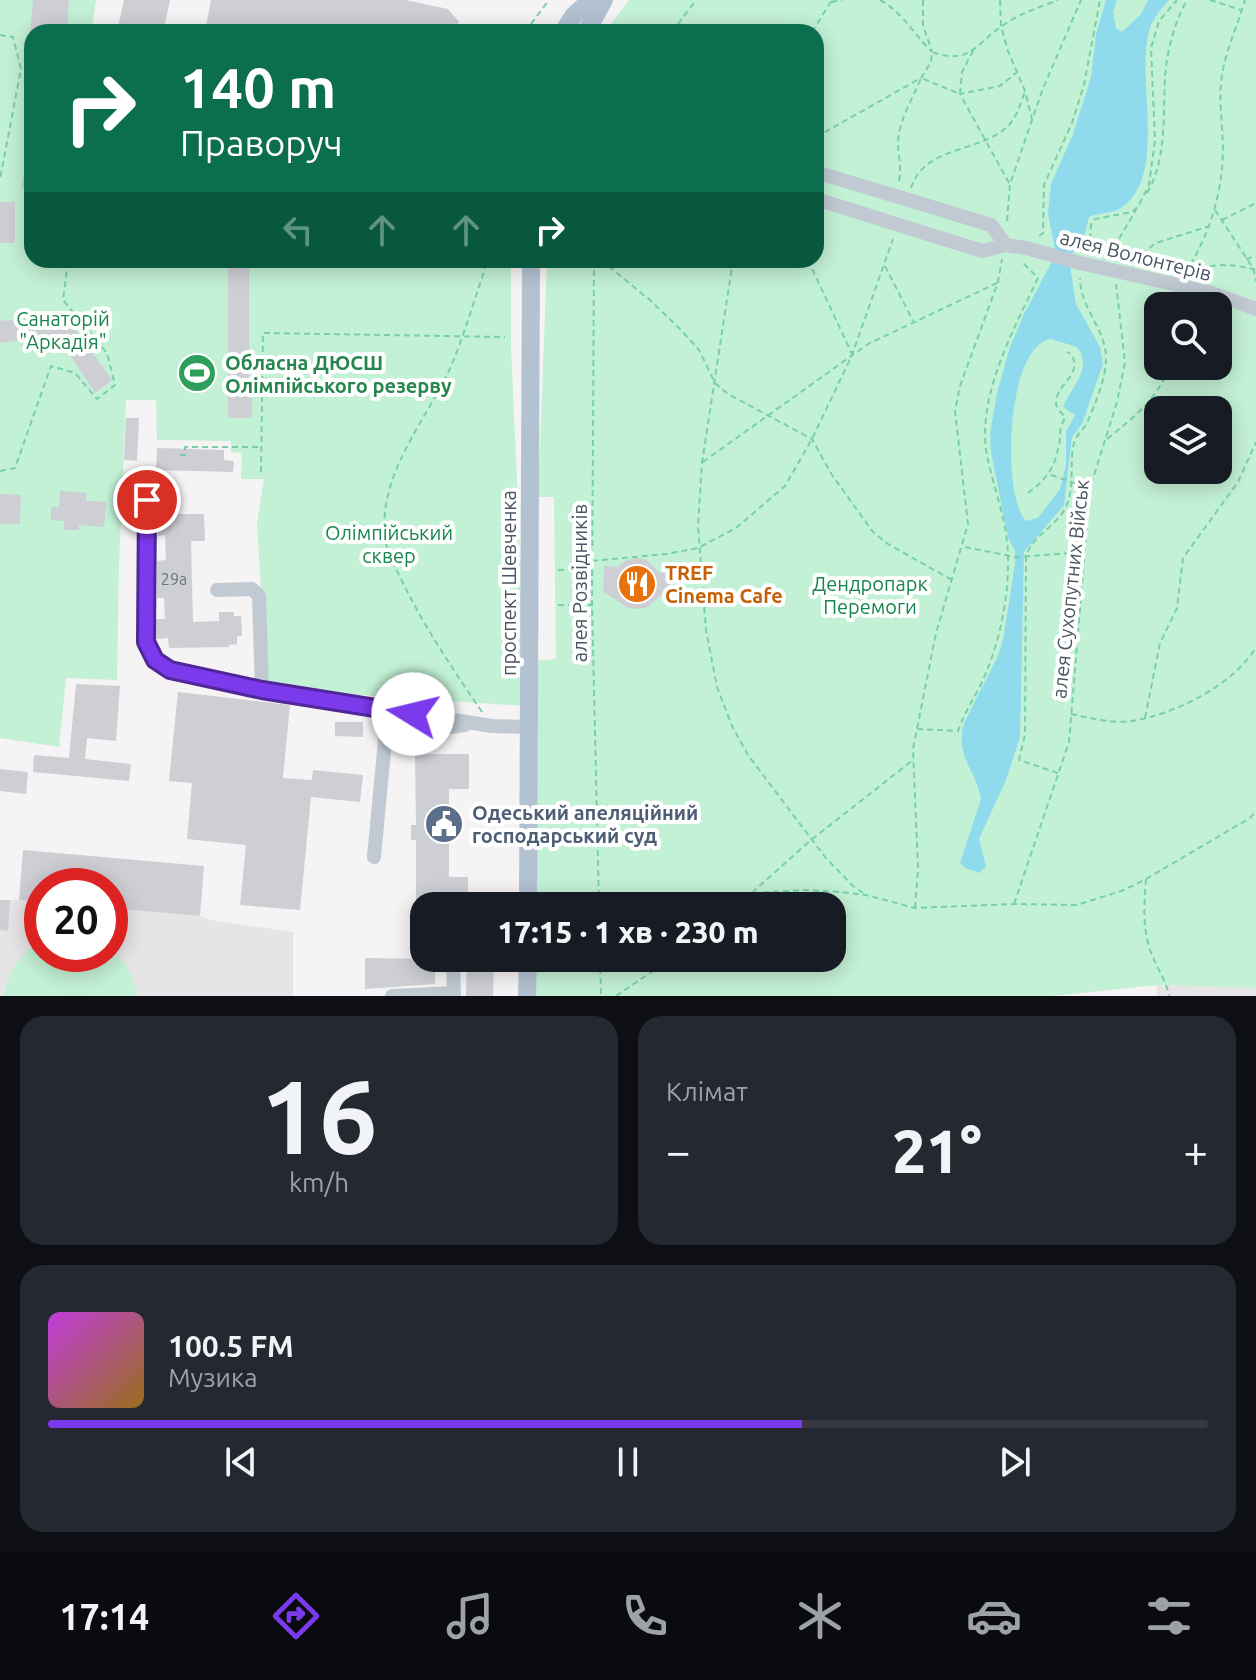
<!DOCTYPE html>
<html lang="uk">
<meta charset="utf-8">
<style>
body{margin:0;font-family:Ubuntu,sans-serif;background:#242831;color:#f1f3f6;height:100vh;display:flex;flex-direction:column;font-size:30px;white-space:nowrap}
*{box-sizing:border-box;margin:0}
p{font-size:26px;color:#9ea1a6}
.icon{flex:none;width:44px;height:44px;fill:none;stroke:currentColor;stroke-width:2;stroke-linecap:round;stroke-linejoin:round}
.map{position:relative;height:996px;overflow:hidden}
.drawer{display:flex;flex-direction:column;gap:20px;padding:20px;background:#0d0f14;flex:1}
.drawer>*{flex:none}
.banner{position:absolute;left:24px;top:24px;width:800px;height:244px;border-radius:24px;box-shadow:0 4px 20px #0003;background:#0b6e4f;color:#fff;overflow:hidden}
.buttons{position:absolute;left:1144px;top:292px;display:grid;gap:16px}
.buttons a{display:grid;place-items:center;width:88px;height:88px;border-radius:16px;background:#171b24;box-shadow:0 4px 20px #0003;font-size:40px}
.speed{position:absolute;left:24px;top:868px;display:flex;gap:16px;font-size:40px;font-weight:700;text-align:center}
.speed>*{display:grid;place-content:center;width:104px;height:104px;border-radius:50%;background:#171b24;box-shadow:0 4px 20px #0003;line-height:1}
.speed .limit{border:12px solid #d22;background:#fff;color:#111}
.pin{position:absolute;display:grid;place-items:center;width:68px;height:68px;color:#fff;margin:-34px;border:4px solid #fff;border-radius:50%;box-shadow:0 2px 8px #0007}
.me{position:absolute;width:88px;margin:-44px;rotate:279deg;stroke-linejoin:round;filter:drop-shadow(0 0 6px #0008)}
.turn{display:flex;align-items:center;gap:28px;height:168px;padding:0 24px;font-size:36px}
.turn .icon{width:104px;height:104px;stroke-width:2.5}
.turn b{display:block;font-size:56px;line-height:68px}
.lanes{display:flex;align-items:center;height:76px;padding:0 24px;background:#0003;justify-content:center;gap:40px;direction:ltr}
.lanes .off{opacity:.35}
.big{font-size:60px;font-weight:800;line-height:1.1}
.drawer .widget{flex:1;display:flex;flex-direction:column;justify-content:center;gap:12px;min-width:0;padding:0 28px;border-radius:24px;background:#242831}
.drawer .dial{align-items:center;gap:0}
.dial b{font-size:104px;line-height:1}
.song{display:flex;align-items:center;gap:24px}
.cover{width:96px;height:96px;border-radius:12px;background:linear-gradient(135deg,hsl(290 70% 55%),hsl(40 70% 35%))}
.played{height:8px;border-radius:4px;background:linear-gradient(90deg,#7c3aed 65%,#363941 65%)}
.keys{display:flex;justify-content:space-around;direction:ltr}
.heat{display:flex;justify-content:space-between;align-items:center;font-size:44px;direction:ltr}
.drawer .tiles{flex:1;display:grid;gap:20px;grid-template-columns:1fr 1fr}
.widget:last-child{grid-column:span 2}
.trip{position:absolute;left:410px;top:892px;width:436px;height:80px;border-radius:24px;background:#171b24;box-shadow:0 4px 20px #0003;font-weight:800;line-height:80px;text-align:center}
.menu{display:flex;height:128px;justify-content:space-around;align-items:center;background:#090b0e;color:#9ea1a6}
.menu .icon{width:56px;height:56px}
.menu .on{color:#7c3aed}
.menu b{font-size:36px;color:#f1f3f6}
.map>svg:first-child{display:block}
.education{fill:#e6e4e5}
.green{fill:#c3f1d5;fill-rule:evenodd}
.water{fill:#90daee;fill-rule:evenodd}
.building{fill:#cdcfd5}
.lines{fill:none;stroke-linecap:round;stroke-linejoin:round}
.path{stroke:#7ad0a6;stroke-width:2;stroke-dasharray:6 4;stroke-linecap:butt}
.minor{stroke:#c1cad2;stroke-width:14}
.major{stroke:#b3c2d1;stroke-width:18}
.route-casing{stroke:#51269a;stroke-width:20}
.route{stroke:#7c3aed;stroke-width:14}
.labels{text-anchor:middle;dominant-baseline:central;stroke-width:8;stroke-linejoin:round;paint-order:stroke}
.number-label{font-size:16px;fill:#6b747e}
.street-label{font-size:20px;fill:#4a5661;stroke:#fff}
.park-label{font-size:20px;fill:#17864f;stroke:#fff}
.leisure-label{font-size:20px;font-weight:bold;fill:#27864d;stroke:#fff;text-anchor:start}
.food-label{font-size:20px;font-weight:bold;fill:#c56008;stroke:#fff;text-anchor:start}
.service-label{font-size:20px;font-weight:bold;fill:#4e5e75;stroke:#fff;text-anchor:start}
</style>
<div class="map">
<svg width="1256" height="996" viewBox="0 0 1256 996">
<rect width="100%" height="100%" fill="#f5f3f3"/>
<path class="education" d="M 10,900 L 42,902 L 42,954 L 110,954 L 110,908 L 200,916 L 210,920 L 293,932 L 293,996 L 0,996 L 0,931 L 9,915 Z
M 1157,985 L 1256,988 L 1256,996 L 1157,996 Z"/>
<path class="green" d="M 0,0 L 96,0 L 91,32 L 32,32 L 32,260 L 511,260 L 511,347 L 527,706 L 267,689 L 257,524 L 264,479 L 241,479 L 242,453 L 231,452 L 231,441 L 157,440 L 156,400 L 126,400 L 119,565 L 117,680 L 66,678 L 59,747 L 0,738 Z
M 629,0 L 1256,0 L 1256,988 L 1157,985 L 1053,996 L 529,996 L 530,958 L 832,958 L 832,906 L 530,906 L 533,661 L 556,659 L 554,497 L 538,497 L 547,260 L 816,260 L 816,32 L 605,32 ZM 1158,306 L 1218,306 L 1218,366 L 1158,366 ZM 1158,410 L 1218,410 L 1218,470 L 1158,470 Z
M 42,941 L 42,954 L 110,954 L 110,948 C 126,960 134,976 137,996 L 4,996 C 9,971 19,953 42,941 Z"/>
<path class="water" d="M 1106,0 L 1117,0 L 1113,12 L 1116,28 L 1122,32 L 1141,14 L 1148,0 L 1169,0 C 1162,8 1155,16 1151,25 C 1133,73 1169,170 1124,206 C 1115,214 1100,212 1089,217 L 1084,236 L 1072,254 L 1070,265 L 1076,304 L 1100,347 L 1103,364 L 1082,424 L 1072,437 L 1064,505 L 1024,552 L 1020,737 L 1006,780 L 979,839 L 986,866 L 980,873 L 965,868 L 960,863 L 981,799 C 976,769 955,758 964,723 L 997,658 L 1003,640 L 1015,564 L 1015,551 L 1008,538 L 991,452 L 990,433 L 997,393 L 1009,350 L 1023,316 L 1056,254 L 1048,214 L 1051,184 L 1073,134 L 1091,77 L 1096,35 ZM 1051,339 L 1077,347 C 1094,368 1071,387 1063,407 L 1075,415 L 1066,432 L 1066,465 L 1060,489 L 1038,518 L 1026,521 C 1001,496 1006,345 1051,339 Z"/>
<path class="building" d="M 33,0 L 69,0 L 67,32 L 30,32 Z
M 124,0 L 170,0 L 163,32 L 117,32 Z
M 211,0 L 405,0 L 448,9 L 459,22 L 450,32 L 205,32 Z
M 27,157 L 32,157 L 32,190 L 21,188 Z
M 0,202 L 15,202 L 15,243 L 0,243 Z
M 228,260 L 249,260 L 249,398 L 252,398 L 252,418 L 228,418 Z
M 52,316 L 72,324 L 112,380 L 95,393 L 66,349 L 39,338 L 0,343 L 0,321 Z
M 126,418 L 139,418 L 137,461 L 124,460 Z
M 157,448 L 224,450 L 224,460 L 234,461 L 233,472 L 156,470 Z
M 60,491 L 87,493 L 86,501 L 106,502 L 104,527 L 79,525 L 79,530 L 64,530 L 64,521 L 51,520 L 51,507 L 59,507 Z
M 0,494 L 21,495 L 20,524 L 0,524 Z
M 168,514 L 204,514 L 205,541 L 191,541 L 193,622 L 219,621 L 219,612 L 234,612 L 234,616 L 241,616 L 242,636 L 237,636 L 237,644 L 229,645 L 229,647 L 169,648 L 168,638 L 156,639 L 156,619 L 165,619 L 164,598 L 157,598 L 157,561 L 166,560 L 165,535 L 158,536 L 158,524 L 168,524 Z
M 637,558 L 647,560 L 660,573 L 671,573 L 669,595 L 661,595 L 648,607 L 638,609 L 628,608 L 603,591 L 604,566 L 617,567 L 627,560 Z
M 76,684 L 120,686 L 116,741 L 87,738 L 85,759 L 131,764 L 129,781 L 33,772 L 34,755 L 69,758 Z
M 178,692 L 290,705 L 283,778 L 312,780 L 313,770 L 363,775 L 360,802 L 311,797 L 300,910 L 240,905 L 246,845 L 187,839 L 192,783 L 169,781 Z
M 335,722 L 363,722 L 363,737 L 335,736 Z
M 415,754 L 469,754 L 469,789 L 449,789 L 449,877 L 468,877 L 468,906 L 416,906 L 416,840 L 411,840 L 411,825 L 416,825 Z
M 0,769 L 28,772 L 26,794 L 0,791 Z
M 23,850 L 204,866 L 200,916 L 110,908 L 110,886 L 42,886 L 42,902 L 19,900 Z
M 0,900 L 10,900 L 8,931 L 0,930 Z
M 365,958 L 435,959 L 435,984 L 365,989 Z
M 467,959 L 494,960 L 493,996 L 466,996 Z"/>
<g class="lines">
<path class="path" d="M 880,0 C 902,12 914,34 932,52
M 923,0 L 923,26 L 932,51
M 1000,0 L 1001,26 L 1008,51 L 1025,91 L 1032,119
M 1210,0 L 1241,10
M 831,2 L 842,0
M 525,32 L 549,0
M 672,32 L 696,0
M 812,32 L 832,0
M 0,35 L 13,37 L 21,69 L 0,179
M 816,137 L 921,78 L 931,62 L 932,52 C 972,66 976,42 1005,24 C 1021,13 1040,7 1058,0
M 899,181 C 902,167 898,156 898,142 C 899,120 913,98 921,78 L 960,94 L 962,72 L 974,49
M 1009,183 L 960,94 L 1000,86 L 1016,73
M 911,188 C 924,145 982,153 1009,125 C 1017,116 1021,103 1025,91
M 1147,193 C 1167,160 1163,114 1165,77 C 1167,51 1174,23 1187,0
M 1215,210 L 1253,268 L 1256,281
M 1222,220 L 1256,203
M 1007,221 L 1010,184 L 1042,91 L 1081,0
M 1039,236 L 1043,233 L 1044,185 L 1072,123 L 1084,85 L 1100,0
M 1086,248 L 1090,241 L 1091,224 L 1095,219 L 1132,212 L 1138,207 L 1149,185 L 1155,140 L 1151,48 L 1159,21 L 1177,0
M 1114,258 L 1120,237 L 1136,210
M 1246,259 L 1256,256
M 594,260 L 592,605 L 599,906
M 601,260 L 651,301 L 680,329 L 699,350 L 715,383 L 728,394 L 812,439 L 832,475 L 873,532 L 888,544 L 952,580
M 733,260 L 702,463 L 698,526 L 706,630 L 717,687 L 732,726 L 748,755 L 825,857 L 853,886 L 866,895
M 808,260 L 852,354
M 1133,260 L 1156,243 L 1210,226
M 885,266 L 913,321
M 1185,273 C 1209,236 1222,196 1223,151 C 1223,128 1219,106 1221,83 C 1224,53 1237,28 1245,0
M 1191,273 C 1211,262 1235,264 1256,270
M 1107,439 C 1135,416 1156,401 1170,366
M 180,455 L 185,455 L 185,447 L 259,447
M 703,462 L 868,344 L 997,283
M 0,471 L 15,468 L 51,366 L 75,373 L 97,399 L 115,385 L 107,353 L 63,300 L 68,260
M 261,472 L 263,333 L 505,337
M 1051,475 L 1090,488
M 1028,493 C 1044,481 1054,470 1058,449 C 1062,435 1057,432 1065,418 C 1063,413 1055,408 1056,402 C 1057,383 1082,376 1072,355 L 1067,352
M 965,547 L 1015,557 L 1085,552
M 592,561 L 666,554 L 698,548 L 736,528 L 785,486 L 812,439 L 852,355 L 893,239
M 558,570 L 591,569
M 558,605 L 592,605
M 482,712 C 452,668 423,625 400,577 C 394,565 386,550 385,537 C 378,472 428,419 452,364 C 466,330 476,294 488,260
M 1071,714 C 1090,718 1113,724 1132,721 C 1175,714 1234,685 1256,647
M 1145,718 L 1160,643 L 1177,608 L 1183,558 L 1238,482 L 1256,442
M 917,729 L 958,731 C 964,713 974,699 982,682 C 999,645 1009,599 1008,557 C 1008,524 994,489 987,456 C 976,397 1014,329 1038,278 L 1023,263
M 1058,773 L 1019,760 L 1025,735 L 1026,557 C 1032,534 1059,526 1067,504 C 1075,485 1069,463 1074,443 C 1076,435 1083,430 1087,423 C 1095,404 1106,379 1106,358 C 1106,329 1080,308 1080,278
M 1146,879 C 1144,905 1142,931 1152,955 C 1158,970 1166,980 1169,996
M 753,893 L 804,890 L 840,892 L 866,895 L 915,908 L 1014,904 L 1077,905 L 1124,890 L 1146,879 L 1250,818 L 1256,811
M 599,902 L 621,906
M 1014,904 L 1069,742 L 1090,488 L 1117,402 L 1125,362 L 1116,284
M 664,906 L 737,905
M 737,906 L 811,840 L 913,760
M 915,908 L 918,869 L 913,749 L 936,633 L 968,524 L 955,411 L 960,386 L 998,282 L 1002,259
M 600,958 L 601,996
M 616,996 L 672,958"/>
<path class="minor" d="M 816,172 L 991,225 L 1006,245
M 816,199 L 982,251 L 1006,245 L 1026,248 L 1080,263 L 1209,292 L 1256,309
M 147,500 L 146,642 L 155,660 L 170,670 L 262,690 L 492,726 L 529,727
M 217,590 L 252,589 L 259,596 L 262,690
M 374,857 L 385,740 L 405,733 L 465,725
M 453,958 L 454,996
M 392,996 L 454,993"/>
<path class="major" d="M 563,32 L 574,15 L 591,0
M 586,32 L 604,0
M 528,906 L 531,260
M 527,996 L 528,958"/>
</g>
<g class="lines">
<g class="route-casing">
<path id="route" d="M 147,500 L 146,642 L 155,660 L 170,670 L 262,690 L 413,714"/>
</g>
<use href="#route" class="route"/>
</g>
<defs>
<g id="stadium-disc" transform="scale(2)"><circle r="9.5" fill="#2e9e5b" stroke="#fff"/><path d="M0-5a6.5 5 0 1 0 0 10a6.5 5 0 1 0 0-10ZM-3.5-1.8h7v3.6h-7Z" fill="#fff"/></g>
<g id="restaurant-disc" transform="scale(2)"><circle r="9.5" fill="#e8710a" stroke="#fff"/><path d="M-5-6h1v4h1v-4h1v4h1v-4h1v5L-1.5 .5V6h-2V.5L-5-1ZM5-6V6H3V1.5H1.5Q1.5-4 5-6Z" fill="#fff"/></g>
<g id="civic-disc" transform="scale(2)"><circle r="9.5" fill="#5c6f8a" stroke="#fff"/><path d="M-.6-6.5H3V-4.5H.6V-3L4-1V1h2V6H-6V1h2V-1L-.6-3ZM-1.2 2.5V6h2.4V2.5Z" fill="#fff"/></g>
</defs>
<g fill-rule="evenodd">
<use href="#stadium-disc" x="197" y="373"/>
<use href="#restaurant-disc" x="637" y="584"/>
<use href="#civic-disc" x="444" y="824"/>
</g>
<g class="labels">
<g class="number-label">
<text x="174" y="579">29а</text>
</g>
<g class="street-label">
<text transform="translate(1136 255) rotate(14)">алея Волонтерів</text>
<text transform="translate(508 583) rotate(-90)">проспект Шевченка</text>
<text transform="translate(579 583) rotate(-90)">алея Розвідників</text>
<text transform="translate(1070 589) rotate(-84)">алея Сухопутних Військ</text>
</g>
<g class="park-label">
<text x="63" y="318">Санаторій<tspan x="63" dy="23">"Аркадія"</tspan></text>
<text x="389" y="532">Олімпійський<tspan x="389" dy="23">сквер</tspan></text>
<text x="870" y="583">Дендропарк<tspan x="870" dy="23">Перемоги</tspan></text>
</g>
<g class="leisure-label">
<text x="225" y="362">Обласна ДЮСШ<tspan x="225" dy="23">Олімпійського резерву</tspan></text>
</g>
<g class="food-label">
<text x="665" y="572">TREF<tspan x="665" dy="23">Cinema Cafe</tspan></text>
</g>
<g class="service-label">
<text x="472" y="812">Одеський апеляційний<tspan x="472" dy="23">господарський суд</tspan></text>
</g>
</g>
</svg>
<div class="buttons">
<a><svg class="icon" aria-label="search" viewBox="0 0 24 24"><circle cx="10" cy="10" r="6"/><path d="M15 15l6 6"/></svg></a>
<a><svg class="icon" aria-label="layers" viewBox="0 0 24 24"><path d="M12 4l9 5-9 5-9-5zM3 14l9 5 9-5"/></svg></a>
</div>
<div class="speed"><div class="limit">20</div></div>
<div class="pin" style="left:147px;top:500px;background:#d93025"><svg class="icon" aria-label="arrive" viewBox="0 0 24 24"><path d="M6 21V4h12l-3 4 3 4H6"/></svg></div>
<svg class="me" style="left:413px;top:714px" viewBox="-20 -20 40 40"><circle r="19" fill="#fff"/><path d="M0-13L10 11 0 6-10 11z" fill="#7c3aed"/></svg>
<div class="trip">17:15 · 1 хв · 230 m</div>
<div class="banner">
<div class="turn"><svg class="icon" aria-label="right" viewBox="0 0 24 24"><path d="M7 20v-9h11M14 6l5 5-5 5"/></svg><div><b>140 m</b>Праворуч</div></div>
<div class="lanes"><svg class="icon off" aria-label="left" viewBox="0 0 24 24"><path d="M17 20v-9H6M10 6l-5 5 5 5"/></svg><svg class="icon off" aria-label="ahead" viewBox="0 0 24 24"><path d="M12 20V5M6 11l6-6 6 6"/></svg><svg class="icon off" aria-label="ahead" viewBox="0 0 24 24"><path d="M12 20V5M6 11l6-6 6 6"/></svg><svg class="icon" aria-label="right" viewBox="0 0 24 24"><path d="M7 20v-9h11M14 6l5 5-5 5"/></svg></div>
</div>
</div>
<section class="drawer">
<div class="tiles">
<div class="widget dial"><b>16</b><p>km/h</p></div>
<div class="widget"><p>Клімат</p>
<div class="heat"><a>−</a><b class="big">21°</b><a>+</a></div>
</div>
<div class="widget">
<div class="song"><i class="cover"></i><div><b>100.5 FM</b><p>Музика</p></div></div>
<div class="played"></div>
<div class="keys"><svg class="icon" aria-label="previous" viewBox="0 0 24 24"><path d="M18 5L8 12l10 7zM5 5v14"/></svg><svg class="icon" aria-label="pause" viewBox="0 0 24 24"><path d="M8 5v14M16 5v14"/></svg><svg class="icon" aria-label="next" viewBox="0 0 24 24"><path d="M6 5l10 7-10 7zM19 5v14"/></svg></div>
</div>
</div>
</section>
<nav class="menu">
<b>17:14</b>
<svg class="icon on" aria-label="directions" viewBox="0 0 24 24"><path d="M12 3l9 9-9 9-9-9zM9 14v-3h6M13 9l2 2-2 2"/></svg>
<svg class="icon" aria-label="music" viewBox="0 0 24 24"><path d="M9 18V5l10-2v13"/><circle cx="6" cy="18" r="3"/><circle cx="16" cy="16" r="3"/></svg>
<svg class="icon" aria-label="phone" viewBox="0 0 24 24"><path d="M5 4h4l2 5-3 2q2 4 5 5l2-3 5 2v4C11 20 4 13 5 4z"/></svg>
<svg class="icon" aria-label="climate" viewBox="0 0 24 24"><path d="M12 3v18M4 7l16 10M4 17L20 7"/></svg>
<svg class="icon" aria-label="car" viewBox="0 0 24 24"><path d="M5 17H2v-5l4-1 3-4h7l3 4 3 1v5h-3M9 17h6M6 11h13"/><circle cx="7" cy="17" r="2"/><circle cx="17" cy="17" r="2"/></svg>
<svg class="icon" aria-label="filters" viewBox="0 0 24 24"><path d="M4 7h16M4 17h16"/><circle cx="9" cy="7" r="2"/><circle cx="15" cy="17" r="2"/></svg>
</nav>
